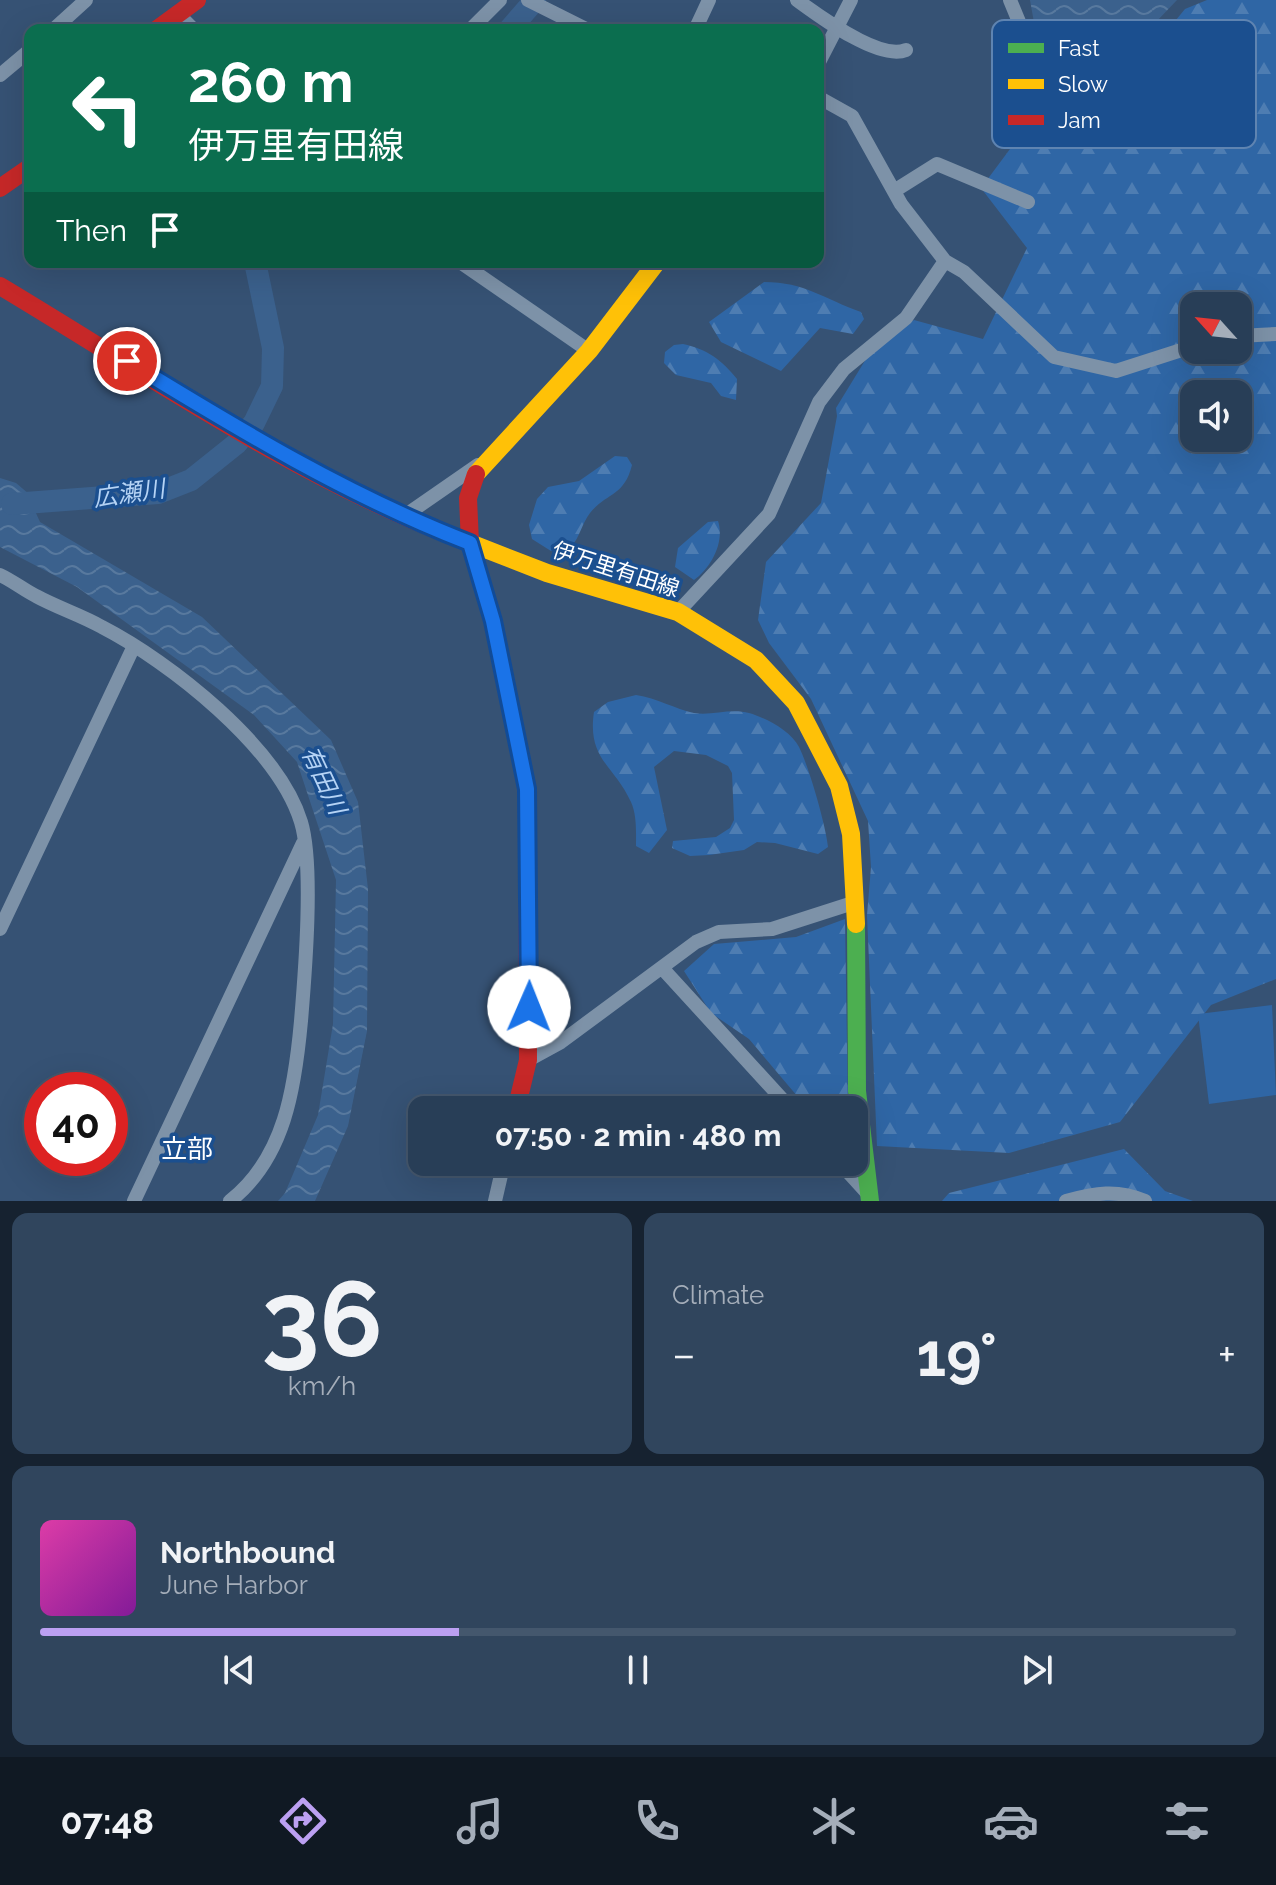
<!DOCTYPE html>
<meta charset="utf-8">
<style>
body{margin:0;font-family:Raleway,"Noto Sans JP",sans-serif;background:#30455d;color:#f1f3f6;height:100vh;display:flex;flex-direction:column;font-size:30px;white-space:nowrap}
*{box-sizing:border-box;margin:0}
p{font-size:26px;color:#a5aeba}
.icon{flex:none;width:44px;height:44px;fill:none;stroke:currentColor;stroke-width:2;stroke-linecap:round;stroke-linejoin:round}
.map{position:relative;height:1201px;overflow:hidden}
.drawer{display:flex;flex-direction:column;gap:12px;padding:12px;background:#162230;flex:1}
.drawer>*{flex:none}
.hud{position:absolute;left:24px;top:24px;width:800px;height:244px;border-radius:16px;box-shadow:0 8px 32px #0002,0 0 0 2px #44576d;background:#0b6e4f;color:#fff;overflow:hidden}
.needle{width:52px;rotate:297deg}
.tools{position:absolute;left:1180px;top:292px;display:grid;gap:16px}
.tools a{display:grid;place-items:center;width:72px;height:72px;border-radius:16px;background:#283e57;box-shadow:0 8px 32px #0002,0 0 0 2px #44576d;font-size:40px}
.speed{position:absolute;left:24px;top:1072px;display:flex;gap:16px;font-size:40px;font-weight:700;text-align:center}
.speed>*{display:grid;place-content:center;width:104px;height:104px;border-radius:50%;background:#283e57;box-shadow:0 8px 32px #0002,0 0 0 2px #44576d;line-height:1}
.speed .limit{border:12px solid #d22;background:#fff;color:#111}
.pin{position:absolute;display:grid;place-items:center;width:68px;height:68px;color:#fff;margin:-34px;border:4px solid #fff;border-radius:50%;box-shadow:0 2px 8px #0007}
.me{position:absolute;width:88px;margin:-44px;rotate:1deg;stroke-linejoin:round;filter:drop-shadow(0 0 6px #0008)}
.turn{display:flex;align-items:center;gap:28px;height:168px;padding:0 32px;font-size:36px}
.turn .icon{width:104px;height:104px;stroke-width:2.5}
.turn b{display:block;font-size:56px;line-height:68px}
.then{display:flex;align-items:center;height:76px;padding:0 32px;background:#0003;gap:16px;font-size:30px}
.big{font-size:60px;font-weight:700;line-height:1.1}
.drawer .tile{flex:1;display:flex;flex-direction:column;justify-content:center;gap:12px;min-width:0;padding:0 28px;border-radius:16px;background:#30455d}
.drawer .dial{align-items:center;gap:0}
.dial b{font-size:104px;line-height:1}
.song{display:flex;align-items:center;gap:24px}
.cover{width:96px;height:96px;border-radius:12px;background:linear-gradient(135deg,hsl(320 70% 55%),hsl(290 70% 35%))}
.played{height:8px;border-radius:4px;background:linear-gradient(90deg,#bca0f2 35%,#44576d 35%)}
.keys{display:flex;justify-content:space-around;direction:ltr}
.heat{display:flex;justify-content:space-between;align-items:center;font-size:44px;direction:ltr}
.drawer .tiles{flex:1;display:grid;gap:12px;grid-template-columns:1fr 1fr}
.tile:last-child{grid-column:span 2}
.trip{position:absolute;left:408px;top:1096px;width:460px;height:80px;border-radius:16px;background:#283e57;box-shadow:0 8px 32px #0002,0 0 0 2px #44576d;font-weight:700;line-height:80px;text-align:center}
.tab-bar{display:flex;height:128px;justify-content:space-around;align-items:center;background:#101923;color:#a5aeba}
.tab-bar .icon{width:56px;height:56px}
.tab-bar .on{color:#bca0f2}
.tab-bar b{font-size:36px;color:#f1f3f6}
.map>svg:first-child{display:block}
.forest{fill:url(#forest-firs);fill-rule:evenodd}
.garden{fill:#2f66a5}
.water{fill:url(#water-waves)}
.lines{fill:none;stroke-linecap:round;stroke-linejoin:round}
.river{stroke:#3b618d;stroke-width:22}
.street{stroke:#7d92a8;stroke-width:14}
.fast{stroke:#4caf50;stroke-width:18}
.slow{stroke:#ffc107;stroke-width:18}
.jam{stroke:#c62828;stroke-width:18}
.route-casing{stroke:#114b97;stroke-width:20}
.route{stroke:#1a73e8;stroke-width:14}
.labels{text-anchor:middle;dominant-baseline:central;stroke-width:7;stroke-linejoin:round;paint-order:stroke}
.street-label{font-size:22px;fill:#fff;stroke:#1b4f8f}
.water-label{font-size:24px;font-style:italic;fill:#b5d3f5;stroke:#1b4f8f}
.quarter-label{font-size:26px;fill:#fff;stroke:#1b4f8f}
.key{fill:#1b4f8f;stroke:#5f84b1;stroke-width:2}
.key-label{font-size:22px;fill:#fff}
</style>
<div class="map">
<svg width="1276" height="1201" viewBox="0 0 1276 1201">
<defs>
<pattern id="forest-firs" width="22" height="20" patternUnits="userSpaceOnUse" patternTransform="scale(2)"><rect width="22" height="20" fill="#2f66a5"/><path d="M5 1l3.5 6h-7zM16 11l3.5 6h-7z" fill="#4e7db2"/></pattern>
<pattern id="water-waves" width="16" height="10" patternUnits="userSpaceOnUse" patternTransform="scale(2)"><rect width="16" height="10" fill="#3b618d"/><path d="M0 5q4-4 8 0t8 0" fill="none" stroke="#58799e"/></pattern>
</defs>
<rect width="100%" height="100%" fill="#365274"/>
<path class="forest" d="M 1207,0 L 1276,0 L 1276,979 L 1211,1005 L 1120,1122 L 1009,1153 L 877,1146 L 867,915 L 871,867 L 868,821 L 811,699 L 769,643 L 758,620 L 766,562 L 821,503 L 837,416 L 836,408 L 877,341 L 914,320 L 983,339 L 1027,248 L 981,188 L 1039,110 L 1133,133 L 1122,86 L 1185,9 ZM 1194,306 L 1238,306 L 1238,350 L 1194,350 ZM 1194,394 L 1238,394 L 1238,438 L 1194,438 Z
M 764,282 C 805,282 824,299 861,312 L 864,319 L 853,334 L 820,328 L 781,371 L 721,342 L 709,322 Z
M 683,344 C 707,349 722,360 737,379 L 736,400 L 721,396 L 711,383 L 676,375 L 664,363 L 665,352 L 674,345 Z
M 615,456 L 627,457 L 632,465 C 624,497 607,492 590,513 C 582,523 580,537 571,547 L 551,551 L 532,539 L 529,525 L 537,499 L 548,487 L 579,481 Z
M 718,521 C 725,542 711,568 694,580 L 675,567 L 678,548 L 708,522 Z
M 636,695 C 657,698 675,709 694,713 C 712,716 730,708 749,713 C 766,718 791,731 799,747 C 809,767 826,826 828,847 L 818,854 L 775,843 L 757,842 L 744,850 L 709,855 L 690,856 L 672,848 L 673,841 L 716,837 L 730,828 L 734,820 L 732,773 L 728,766 L 706,755 L 674,751 L 654,767 L 667,830 L 649,853 L 636,846 C 636,832 637,815 631,802 C 614,765 587,759 594,712 L 608,702 Z
M 845,919 L 848,1110 L 809,1110 L 749,1039 L 711,1013 L 684,971 L 714,944 L 796,937 Z
M 1124,1149 L 1165,1191 L 1193,1201 L 942,1201 L 949,1193 Z"/>
<path class="garden" d="M 1272,1005 L 1276,1095 L 1209,1104 L 1198,1014 Z"/>
<path class="water" d="M 1030,0 L 1177,0 L 1112,68 L 1145,129 L 1083,109 L 1038,45 Z
M 0,478 L 16,483 L 43,506 L 35,511 L 40,522 L 202,617 L 331,740 L 358,802 L 368,889 L 367,1031 L 348,1126 L 315,1201 L 278,1201 L 285,1193 L 318,1115 L 333,1024 L 336,880 L 297,762 L 254,715 L 77,587 L 0,547 Z"/>
<g class="lines">
<path class="river" d="M 509,30 L 535,0
M 12,504 L 158,493 L 191,480 L 236,444 L 254,423 L 272,386 L 273,348 L 255,262"/>
<path class="street" d="M 528,0 L 588,30
M 797,0 C 819,16 879,61 906,50
M 1010,0 L 1048,92 L 1051,125
M 177,13 L 194,30
M 53,30 L 86,0
M 470,30 L 500,0
M 695,30 L 709,0
M 818,64 L 851,0
M 0,75 L 30,50
M 818,97 L 852,116 L 901,204 L 945,261 L 964,272 L 1054,357 L 1116,371 L 1194,346
M 894,191 L 937,164 L 1028,202
M 460,262 L 589,351
M 1238,336 L 1276,334
M 403,517 L 478,465
M 0,575 C 13,581 24,590 36,596 C 58,608 81,615 102,627 C 170,662 278,747 301,822 C 314,865 305,973 301,1021 C 295,1087 285,1158 230,1201
M 678,612 L 769,514 L 819,402 L 844,369 L 906,318 L 945,261
M 0,929 L 134,646
M 663,969 L 792,1110
M 528,1060 L 561,1042 L 696,942 L 719,932 L 772,929 L 856,902
M 839,1162 L 869,1195
M 134,1201 L 303,843
M 495,1201 L 504,1162
M 1066,1201 C 1095,1193 1117,1189 1145,1201"/>
<path class="fast" d="M 856,924 L 857,1091 L 870,1201"/>
<path class="slow" d="M 476,474 L 589,351 L 657,262
M 452,536 L 547,573 L 678,612 L 756,660 L 796,703 L 839,786 L 851,834 L 856,924"/>
<path class="jam" d="M 156,30 L 197,0
M 0,188 L 30,167
M 0,286 C 147,374 291,474 452,536
M 476,474 L 468,498 L 470,543 L 493,621 L 527,789 L 528,1060 L 516,1110"/>
</g>
<g class="lines">
<g class="route-casing">
<path id="route" d="M 127,361 C 238,429 348,496 470,543 L 493,621 L 527,789 L 529,1007"/>
</g>
<use href="#route" class="route"/>
</g>
<g class="labels">
<g class="street-label">
<text transform="translate(616 569) rotate(18)">伊万里有田線</text>
</g>
<g class="water-label">
<text transform="translate(129 493) rotate(-8)">広瀬川</text>
<text transform="translate(324 780) rotate(65)">有田川</text>
</g>
<g class="quarter-label">
<text x="187" y="1149">立部</text>
</g>
</g>
<rect x="992" y="20" width="264" height="128" rx="12" class="key"/>
<rect x="1008" y="43" width="36" height="10" fill="#4caf50"/>
<rect x="1008" y="79" width="36" height="10" fill="#ffc107"/>
<rect x="1008" y="115" width="36" height="10" fill="#c62828"/>
<g class="key-label">
<text x="1058" y="56">Fast</text>
<text x="1058" y="92">Slow</text>
<text x="1058" y="128">Jam</text>
</g>
</svg>
<div class="tools">
<a><svg class="needle" viewBox="-14 -14 28 28"><path d="M0-13l5 13h-10z" fill="#e53935"/><path d="M0 13l5-13h-10z" fill="#a5aeba"/></svg></a>
<a><svg class="icon" aria-label="sound" viewBox="0 0 24 24"><path d="M4 9h4l5-4v14l-5-4H4zM17 9q2 3 0 6"/></svg></a>
</div>
<div class="speed"><div class="limit">40</div></div>
<div class="pin" style="left:127px;top:361px;background:#d93025"><svg class="icon" aria-label="arrive" viewBox="0 0 24 24"><path d="M6 21V4h12l-3 4 3 4H6"/></svg></div>
<svg class="me" style="left:529px;top:1007px" viewBox="-20 -20 40 40"><circle r="19" fill="#fff"/><path d="M0-13L10 11 0 6-10 11z" fill="#1a73e8"/></svg>
<div class="trip">07:50 · 2 min · 480 m</div>
<div class="hud">
<div class="turn"><svg class="icon" aria-label="left" viewBox="0 0 24 24"><path d="M17 20v-9H6M10 6l-5 5 5 5"/></svg><div><b>260 m</b>伊万里有田線</div></div>
<div class="then">Then<svg class="icon" aria-label="arrive" viewBox="0 0 24 24"><path d="M6 21V4h12l-3 4 3 4H6"/></svg></div>
</div>
</div>
<section class="drawer">
<div class="tiles">
<div class="tile dial"><b>36</b><p>km/h</p></div>
<div class="tile"><p>Climate</p>
<div class="heat"><a>−</a><b class="big">19°</b><a>+</a></div>
</div>
<div class="tile">
<div class="song"><i class="cover"></i><div><b>Northbound</b><p>June Harbor</p></div></div>
<div class="played"></div>
<div class="keys"><svg class="icon" aria-label="previous" viewBox="0 0 24 24"><path d="M18 5L8 12l10 7zM5 5v14"/></svg><svg class="icon" aria-label="pause" viewBox="0 0 24 24"><path d="M8 5v14M16 5v14"/></svg><svg class="icon" aria-label="next" viewBox="0 0 24 24"><path d="M6 5l10 7-10 7zM19 5v14"/></svg></div>
</div>
</div>
</section>
<nav class="tab-bar">
<b>07:48</b>
<svg class="icon on" aria-label="directions" viewBox="0 0 24 24"><path d="M12 3l9 9-9 9-9-9zM9 14v-3h6M13 9l2 2-2 2"/></svg>
<svg class="icon" aria-label="music" viewBox="0 0 24 24"><path d="M9 18V5l10-2v13"/><circle cx="6" cy="18" r="3"/><circle cx="16" cy="16" r="3"/></svg>
<svg class="icon" aria-label="phone" viewBox="0 0 24 24"><path d="M5 4h4l2 5-3 2q2 4 5 5l2-3 5 2v4C11 20 4 13 5 4z"/></svg>
<svg class="icon" aria-label="climate" viewBox="0 0 24 24"><path d="M12 3v18M4 7l16 10M4 17L20 7"/></svg>
<svg class="icon" aria-label="car" viewBox="0 0 24 24"><path d="M5 17H2v-5l4-1 3-4h7l3 4 3 1v5h-3M9 17h6M6 11h13"/><circle cx="7" cy="17" r="2"/><circle cx="17" cy="17" r="2"/></svg>
<svg class="icon" aria-label="filters" viewBox="0 0 24 24"><path d="M4 7h16M4 17h16"/><circle cx="9" cy="7" r="2"/><circle cx="15" cy="17" r="2"/></svg>
</nav>
